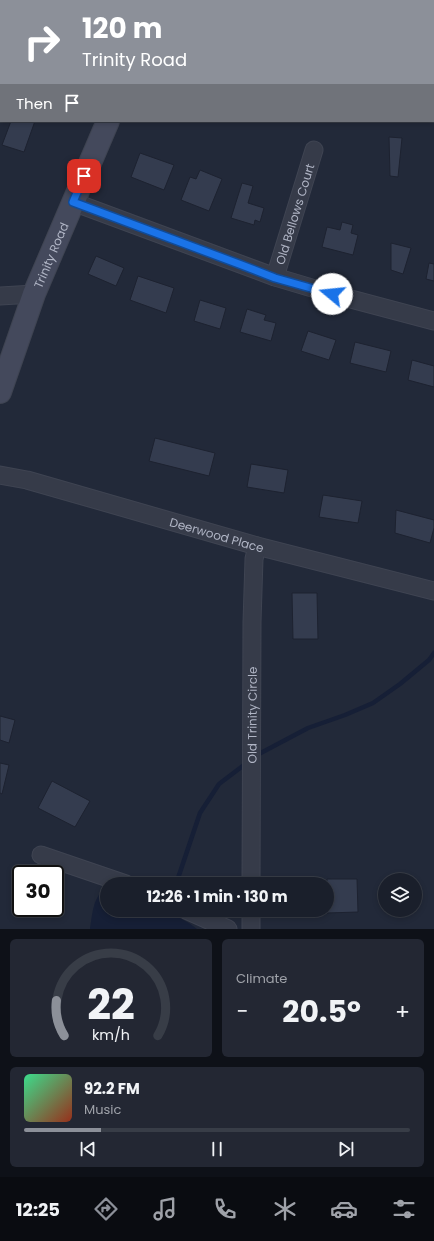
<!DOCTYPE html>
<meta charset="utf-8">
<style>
body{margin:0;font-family:Poppins,sans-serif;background:#232733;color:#f1f3f6;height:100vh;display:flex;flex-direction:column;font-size:15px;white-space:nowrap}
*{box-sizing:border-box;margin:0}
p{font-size:13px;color:#9fa2a9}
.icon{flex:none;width:22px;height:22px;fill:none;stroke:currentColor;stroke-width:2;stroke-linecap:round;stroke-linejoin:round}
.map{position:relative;height:929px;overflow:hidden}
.details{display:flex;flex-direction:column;gap:10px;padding:10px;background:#0e1118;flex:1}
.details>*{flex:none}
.hud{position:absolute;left:0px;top:0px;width:434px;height:122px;box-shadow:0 2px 6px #0003,0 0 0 1px #383d47;background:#8c9099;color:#fff;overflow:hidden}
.tools{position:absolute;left:378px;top:873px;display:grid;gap:8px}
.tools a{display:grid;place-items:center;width:44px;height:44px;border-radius:50%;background:#1a1f2b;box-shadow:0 2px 6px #0003,0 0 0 1px #383d47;font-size:20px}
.speed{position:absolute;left:12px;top:865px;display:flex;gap:8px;font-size:20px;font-weight:700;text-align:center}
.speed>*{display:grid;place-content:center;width:52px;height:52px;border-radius:50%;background:#1a1f2b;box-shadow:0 2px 6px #0003,0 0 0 1px #383d47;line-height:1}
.speed .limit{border:2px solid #111;border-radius:6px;background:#fff;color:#111}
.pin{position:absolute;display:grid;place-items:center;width:34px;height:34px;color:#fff;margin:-17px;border-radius:8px;box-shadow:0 2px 6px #0006}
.me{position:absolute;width:44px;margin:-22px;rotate:287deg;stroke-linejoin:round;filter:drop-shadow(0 0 3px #0008)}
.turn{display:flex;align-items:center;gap:14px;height:84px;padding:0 16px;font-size:18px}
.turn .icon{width:52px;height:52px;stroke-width:2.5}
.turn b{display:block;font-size:28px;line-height:34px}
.then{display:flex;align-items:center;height:38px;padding:0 16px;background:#0003;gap:8px;font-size:15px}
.big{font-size:30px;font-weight:700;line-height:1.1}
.details .widget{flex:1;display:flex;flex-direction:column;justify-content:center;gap:6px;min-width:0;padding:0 14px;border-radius:6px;background:#232733}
.details .dial{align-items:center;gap:0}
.dial svg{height:104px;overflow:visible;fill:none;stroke:#383d47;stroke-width:7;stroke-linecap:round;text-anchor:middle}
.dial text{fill:#f1f3f6;stroke:none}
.song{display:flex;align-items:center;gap:12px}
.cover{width:48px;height:48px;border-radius:6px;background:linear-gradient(135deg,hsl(150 70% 55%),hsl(10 70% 35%))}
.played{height:4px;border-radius:2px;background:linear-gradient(90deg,#8c9099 20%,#383d47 20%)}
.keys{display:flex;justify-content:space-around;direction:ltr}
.heat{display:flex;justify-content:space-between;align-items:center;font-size:22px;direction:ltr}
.details .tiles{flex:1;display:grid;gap:10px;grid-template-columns:1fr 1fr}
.widget:last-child{grid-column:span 2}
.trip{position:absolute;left:100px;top:877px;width:234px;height:40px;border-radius:20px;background:#1a1f2b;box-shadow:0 2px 6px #0003,0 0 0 1px #383d47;font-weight:700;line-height:40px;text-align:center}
.tabs{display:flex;height:64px;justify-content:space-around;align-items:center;background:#0a0c11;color:#9fa2a9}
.tabs .icon{width:28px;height:28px}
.tabs .on{color:#8c9099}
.tabs b{font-size:18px;color:#f1f3f6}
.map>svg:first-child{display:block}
.water{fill:#161f36}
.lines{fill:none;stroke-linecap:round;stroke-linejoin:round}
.stream{stroke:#161f36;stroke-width:4.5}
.building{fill:#343c4f;stroke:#1d2230}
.street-casing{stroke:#3f4452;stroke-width:19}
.secondary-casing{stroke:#3f4452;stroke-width:24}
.street{stroke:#363b49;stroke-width:17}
.secondary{stroke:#44495c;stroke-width:22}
.route-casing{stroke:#114b97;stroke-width:10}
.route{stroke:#1a73e8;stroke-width:7}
.labels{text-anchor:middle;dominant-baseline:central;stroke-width:4;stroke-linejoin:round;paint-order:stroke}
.street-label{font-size:12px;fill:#b0b5c5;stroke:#1b202e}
</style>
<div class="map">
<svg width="434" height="929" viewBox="0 0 434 929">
<rect width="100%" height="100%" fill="#222939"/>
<path class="water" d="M 107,889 L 107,910 L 165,910 L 189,923 L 197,929 L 90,929 C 92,917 93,893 107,889 Z"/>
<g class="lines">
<path class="stream" d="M 255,756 L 308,728 L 345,715 L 373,703 L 400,684 L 429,660 L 434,653
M 176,884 L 200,813 L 219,784 L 248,762"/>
</g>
<path class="building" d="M 11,121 L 35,121 L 24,152 L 2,145 Z
M 389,137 L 402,138 L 398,177 L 390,176 Z
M 140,153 L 174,165 L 164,190 L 131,177 Z
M 200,170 L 222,179 L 209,211 L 181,200 L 190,177 L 196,179 Z
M 242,183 L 253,186 L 248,203 L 264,208 L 260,222 L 255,220 L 254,225 L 231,218 Z
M 342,222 L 353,225 L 351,233 L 358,235 L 353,255 L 322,247 L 327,227 L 340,230 Z
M 391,243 L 411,248 L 403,274 L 391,270 Z
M 96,256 L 124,268 L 116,286 L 88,274 Z
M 429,263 L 434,264 L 434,281 L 426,279 Z
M 138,276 L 174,288 L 166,313 L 130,300 Z
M 200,300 L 226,308 L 220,329 L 194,321 Z
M 247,309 L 266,315 L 264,320 L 276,323 L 271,341 L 240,332 Z
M 308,331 L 336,340 L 329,360 L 301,351 Z
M 355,342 L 391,351 L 386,372 L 350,363 Z
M 412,360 L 434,366 L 434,387 L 408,380 Z
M 155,438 L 215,453 L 209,476 L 149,461 Z
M 251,464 L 288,470 L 284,493 L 247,487 Z
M 323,495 L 362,501 L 358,523 L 319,517 Z
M 396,510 L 434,520 L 434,528 L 430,543 L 395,533 Z
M 292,593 L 317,593 L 318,639 L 293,639 Z
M 0,716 L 15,720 L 9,743 L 0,740 Z
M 0,763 L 9,765 L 2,794 L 0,793 Z
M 52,781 L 90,801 L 75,827 L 38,808 Z
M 327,879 L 357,879 L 358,912 L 327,913 Z"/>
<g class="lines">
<g class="street-casing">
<g id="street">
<path d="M 73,202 L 275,277 L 332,294 L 434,321"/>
<path id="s1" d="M 275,277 L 314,150"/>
<path d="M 0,296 L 34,294"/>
<path id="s2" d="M 0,475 L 27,480 L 257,546 L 434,591"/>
<path d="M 41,855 L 126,884"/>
<path id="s3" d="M 251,884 L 252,622 L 254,559 L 257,546"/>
<path d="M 186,910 L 228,929"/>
<path d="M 251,929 L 251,910"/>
</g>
</g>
<g class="secondary-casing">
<g id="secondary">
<path d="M 179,1 L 180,0"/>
<path id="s4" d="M 0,392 L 34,294 L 108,121"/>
</g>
</g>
<use href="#street" class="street"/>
<use href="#secondary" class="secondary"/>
</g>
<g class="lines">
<g class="route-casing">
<path id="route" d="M 84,176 L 73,202 L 239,264 L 275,278 L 332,294"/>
</g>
<use href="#route" class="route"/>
</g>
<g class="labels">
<g class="street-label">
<text stroke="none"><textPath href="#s1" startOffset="66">Old Bellows Court</textPath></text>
<text stroke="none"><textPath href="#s4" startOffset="146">Trinity Road</textPath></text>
<text stroke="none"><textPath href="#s2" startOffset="225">Deerwood Place</textPath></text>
<text stroke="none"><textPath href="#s3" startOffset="169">Old Trinity Circle</textPath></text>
</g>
</g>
</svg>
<div class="tools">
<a><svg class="icon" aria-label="layers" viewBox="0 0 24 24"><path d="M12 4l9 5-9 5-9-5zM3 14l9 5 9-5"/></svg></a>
</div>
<div class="speed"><div class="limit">30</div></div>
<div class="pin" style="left:84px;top:176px;background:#d93025"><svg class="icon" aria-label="arrive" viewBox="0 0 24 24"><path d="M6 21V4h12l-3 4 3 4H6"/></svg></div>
<svg class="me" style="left:332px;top:294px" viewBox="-20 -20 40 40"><circle r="19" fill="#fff"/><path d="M0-13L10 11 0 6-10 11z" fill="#1a73e8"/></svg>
<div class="trip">12:26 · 1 min · 130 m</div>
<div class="hud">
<div class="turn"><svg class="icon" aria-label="right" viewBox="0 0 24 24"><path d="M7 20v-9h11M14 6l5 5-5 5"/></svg><div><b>120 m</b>Trinity Road</div></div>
<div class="then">Then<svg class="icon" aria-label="arrive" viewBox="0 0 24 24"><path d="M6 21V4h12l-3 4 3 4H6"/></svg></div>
</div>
</div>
<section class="details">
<div class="tiles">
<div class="widget dial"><svg viewBox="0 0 100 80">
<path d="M14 69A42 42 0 1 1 86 69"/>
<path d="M14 69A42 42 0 0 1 8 42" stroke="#8c9099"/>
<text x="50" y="56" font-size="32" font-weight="700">22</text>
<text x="50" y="72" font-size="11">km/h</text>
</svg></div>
<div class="widget"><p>Climate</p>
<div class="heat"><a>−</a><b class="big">20.5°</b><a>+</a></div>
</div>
<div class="widget">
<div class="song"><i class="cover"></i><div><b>92.2 FM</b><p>Music</p></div></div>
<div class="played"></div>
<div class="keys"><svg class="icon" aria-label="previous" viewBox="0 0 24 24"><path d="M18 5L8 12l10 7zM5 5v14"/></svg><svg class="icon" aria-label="pause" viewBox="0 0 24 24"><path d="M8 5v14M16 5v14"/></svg><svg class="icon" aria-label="next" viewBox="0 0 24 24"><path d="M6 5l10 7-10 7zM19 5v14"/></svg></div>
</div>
</div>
</section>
<nav class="tabs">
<b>12:25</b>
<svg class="icon on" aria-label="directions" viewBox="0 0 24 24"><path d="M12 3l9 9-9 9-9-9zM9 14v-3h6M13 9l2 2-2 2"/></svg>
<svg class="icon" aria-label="music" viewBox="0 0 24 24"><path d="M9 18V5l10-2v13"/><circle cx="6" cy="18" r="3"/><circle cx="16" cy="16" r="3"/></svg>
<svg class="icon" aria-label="phone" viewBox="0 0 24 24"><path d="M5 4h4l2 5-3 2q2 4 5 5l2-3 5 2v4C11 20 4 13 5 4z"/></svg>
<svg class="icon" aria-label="climate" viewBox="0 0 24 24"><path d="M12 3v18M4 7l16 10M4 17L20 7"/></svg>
<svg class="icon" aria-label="car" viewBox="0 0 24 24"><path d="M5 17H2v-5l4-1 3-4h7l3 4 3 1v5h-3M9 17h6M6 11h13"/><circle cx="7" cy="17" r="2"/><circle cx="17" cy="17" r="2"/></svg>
<svg class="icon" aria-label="filters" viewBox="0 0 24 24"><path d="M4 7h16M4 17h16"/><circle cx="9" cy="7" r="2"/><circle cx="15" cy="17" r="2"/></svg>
</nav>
